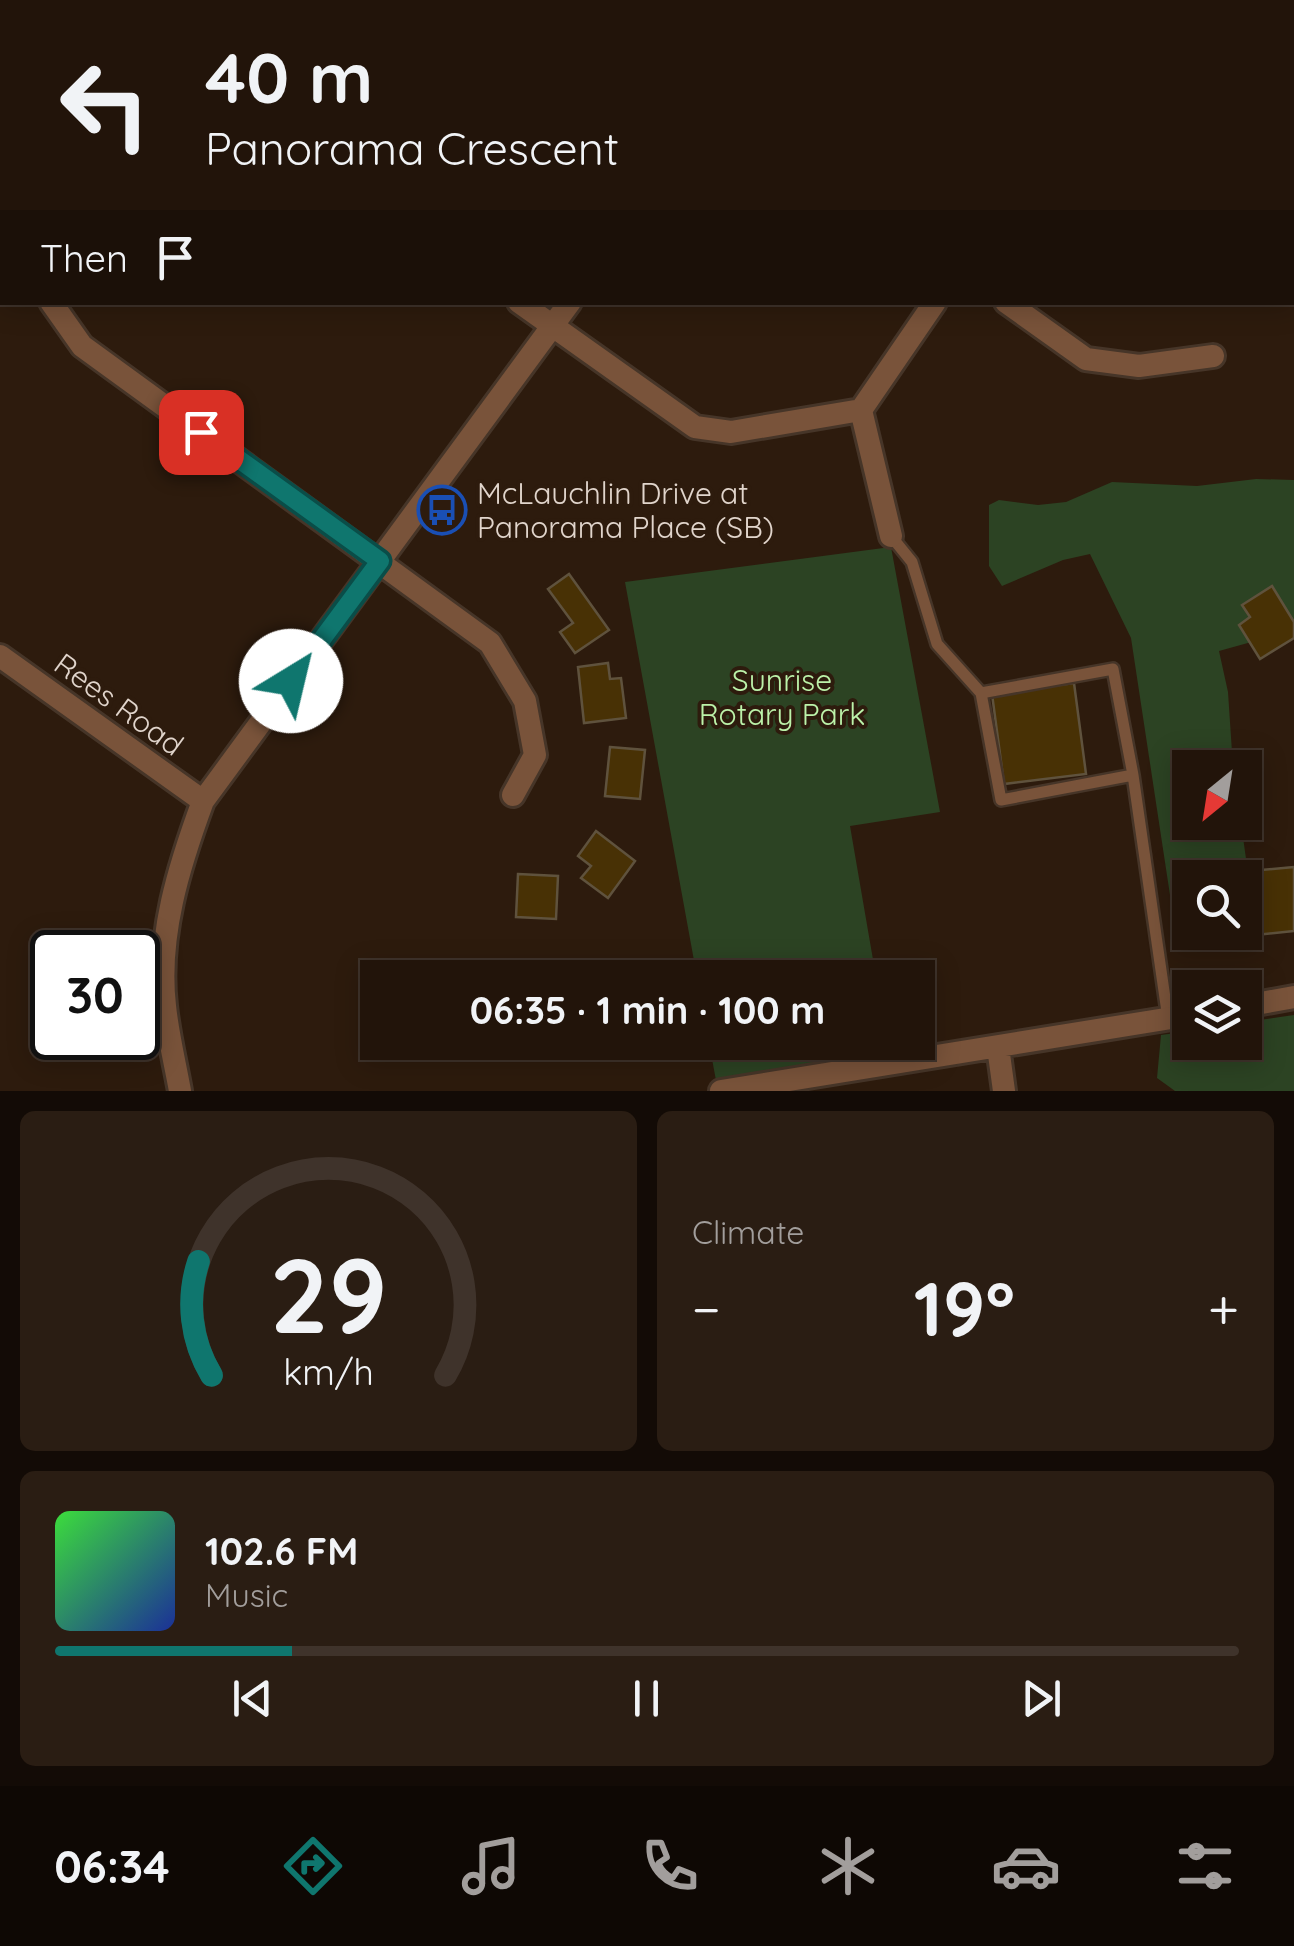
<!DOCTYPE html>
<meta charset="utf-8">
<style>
body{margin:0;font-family:Quicksand,sans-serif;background:#2a1d13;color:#f1f3f6;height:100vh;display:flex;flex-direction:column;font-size:38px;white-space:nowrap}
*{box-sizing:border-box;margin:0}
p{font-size:32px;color:#a29e9c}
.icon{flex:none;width:55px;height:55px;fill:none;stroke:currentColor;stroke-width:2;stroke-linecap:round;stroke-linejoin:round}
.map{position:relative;height:1091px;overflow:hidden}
.side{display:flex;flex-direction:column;gap:20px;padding:20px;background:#130b06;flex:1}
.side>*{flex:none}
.guide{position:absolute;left:0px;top:0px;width:1295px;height:305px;box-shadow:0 5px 25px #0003,0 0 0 2px #3f332b;background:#22140a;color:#f1f3f6;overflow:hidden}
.needle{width:65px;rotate:210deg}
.tools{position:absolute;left:1172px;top:750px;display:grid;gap:20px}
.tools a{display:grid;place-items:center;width:90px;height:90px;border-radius:0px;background:#22140a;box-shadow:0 5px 25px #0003,0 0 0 2px #3f332b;font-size:50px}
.speed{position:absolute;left:30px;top:930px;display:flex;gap:20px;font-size:50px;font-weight:700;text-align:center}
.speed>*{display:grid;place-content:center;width:130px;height:130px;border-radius:50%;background:#22140a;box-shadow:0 5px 25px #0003,0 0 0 2px #3f332b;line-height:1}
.speed .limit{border:5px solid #111;border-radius:15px;background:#fff;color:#111}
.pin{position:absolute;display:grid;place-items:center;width:85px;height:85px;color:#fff;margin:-42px;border-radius:20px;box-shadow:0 5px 15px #0006}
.me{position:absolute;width:110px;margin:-55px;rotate:36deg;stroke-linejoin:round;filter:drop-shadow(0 0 8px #0008)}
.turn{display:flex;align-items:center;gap:35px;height:210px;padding:0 40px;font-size:45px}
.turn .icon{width:130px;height:130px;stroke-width:2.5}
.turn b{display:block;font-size:70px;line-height:85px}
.then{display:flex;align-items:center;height:95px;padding:0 40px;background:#0003;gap:20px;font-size:38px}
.big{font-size:75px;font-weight:800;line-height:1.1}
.side .tile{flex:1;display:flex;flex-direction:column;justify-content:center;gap:15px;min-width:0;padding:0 35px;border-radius:15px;background:#2a1d13}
.side .dial{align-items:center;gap:0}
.dial svg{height:260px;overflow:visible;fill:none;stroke:#3f332b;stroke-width:7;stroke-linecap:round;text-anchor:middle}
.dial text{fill:#f1f3f6;stroke:none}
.song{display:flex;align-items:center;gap:30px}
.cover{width:120px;height:120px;border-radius:15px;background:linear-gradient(135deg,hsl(120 70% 55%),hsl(230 70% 35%))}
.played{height:10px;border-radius:5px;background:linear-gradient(90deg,#0f766e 20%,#3f332b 20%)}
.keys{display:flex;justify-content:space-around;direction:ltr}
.heat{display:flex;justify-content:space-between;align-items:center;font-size:55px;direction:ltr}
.side .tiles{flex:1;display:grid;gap:20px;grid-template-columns:1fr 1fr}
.tile:last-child{grid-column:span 2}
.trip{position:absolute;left:360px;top:960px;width:575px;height:100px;border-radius:0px;background:#22140a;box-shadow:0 5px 25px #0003,0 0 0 2px #3f332b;font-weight:800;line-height:100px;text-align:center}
.tab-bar{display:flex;height:160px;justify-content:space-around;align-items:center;background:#0e0804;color:#a29e9c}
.tab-bar .icon{width:70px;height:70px}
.tab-bar .active{color:#0f766e}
.tab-bar b{font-size:45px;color:#f1f3f6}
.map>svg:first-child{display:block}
.green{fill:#2c4323}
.building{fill:#483105;stroke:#5f523d;stroke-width:2.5}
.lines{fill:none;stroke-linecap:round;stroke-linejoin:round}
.service-casing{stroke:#463528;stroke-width:16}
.minor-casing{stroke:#463528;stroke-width:28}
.service{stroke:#79533a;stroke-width:11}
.minor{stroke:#79533a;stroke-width:22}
.route-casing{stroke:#0a4d48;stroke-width:25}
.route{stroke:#0f766e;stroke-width:18}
.labels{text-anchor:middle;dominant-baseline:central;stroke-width:8;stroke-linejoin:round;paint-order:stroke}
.poi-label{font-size:30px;fill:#e1d5cc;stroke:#2d1b0d;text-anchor:start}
.park-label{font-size:30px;fill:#bcf2a9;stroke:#2d1b0d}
.street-label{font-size:30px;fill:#e1d5cc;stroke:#2d1b0d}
</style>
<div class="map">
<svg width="1294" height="1091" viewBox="0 0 1294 1091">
<rect width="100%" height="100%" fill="#2d1b0d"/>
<path class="green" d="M 1256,479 L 1294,480 L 1294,630 L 1219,651 L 1228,692 L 1233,767 L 1190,768 L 1190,822 L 1241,823 L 1248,873 L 1242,877 L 1190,878 L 1190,896 L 1170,895 L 1131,638 L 1090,554 L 1063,560 L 1002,586 L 989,566 L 989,505 L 999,500 L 1038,505 L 1066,502 L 1112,482 L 1197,486 Z
M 891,547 L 940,812 L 850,826 L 876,977 L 697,977 L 625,582 Z
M 1294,1015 L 1294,1091 L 1175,1091 L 1157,1078 L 1161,1035 L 1190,1031 L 1190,1042 L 1245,1042 L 1245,1022 Z
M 709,1043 L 887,1043 L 891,1064 L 718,1091 Z"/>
<path class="building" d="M 569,574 L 609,630 L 575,653 L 560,632 L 573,623 L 548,589 Z
M 1272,586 L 1294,622 L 1294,638 L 1260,659 L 1239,625 L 1250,617 L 1242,605 Z
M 608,663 L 610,679 L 621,678 L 626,718 L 584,723 L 578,667 Z
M 1074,683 L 1086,774 L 1004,784 L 992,694 Z
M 610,747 L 645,750 L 640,799 L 605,796 Z
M 596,831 L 635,861 L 608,898 L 581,878 L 591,866 L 578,856 Z
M 1294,867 L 1294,931 L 1246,936 L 1245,878 L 1239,872 Z
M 518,874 L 558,876 L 556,919 L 516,917 Z"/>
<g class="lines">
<g class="service-casing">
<path id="service" d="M 891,536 L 912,562 L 937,644 L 981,693
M 1133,775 L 1113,669 L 981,693 L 1001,800 L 1133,775 L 1168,1019"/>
</g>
<g class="minor-casing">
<path id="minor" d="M 277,0 L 277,2
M 599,0 L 602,2
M 1176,0 L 1179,2
M 791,2 L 793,0
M 0,23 L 2,38
M 51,302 L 82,346 L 490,643 L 525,701 L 535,755 L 513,795
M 519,302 L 695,427 L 731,432 L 861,410 L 935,302
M 1006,302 L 1086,359 L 1139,366 L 1213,356
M 861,410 L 891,536
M 0,656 L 203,801
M 1245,1006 L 1294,997
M 998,1047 L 1004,1091
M 180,1091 C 175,1063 168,1035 165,1006 C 157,936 179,866 203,801 L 570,302
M 721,1091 L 1190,1015"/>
</g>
<use href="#service" class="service"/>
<use href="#minor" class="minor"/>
</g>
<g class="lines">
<g class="route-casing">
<path id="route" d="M 201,432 L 380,561 L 291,681"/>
</g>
<use href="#route" class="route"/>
</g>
<defs>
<g id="bus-ring" transform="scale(2.5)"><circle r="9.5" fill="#2d1b0d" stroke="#1a4fb4" stroke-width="1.5"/><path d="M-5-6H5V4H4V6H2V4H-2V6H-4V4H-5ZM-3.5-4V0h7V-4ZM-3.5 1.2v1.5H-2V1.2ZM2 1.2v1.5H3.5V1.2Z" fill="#1a4fb4"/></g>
</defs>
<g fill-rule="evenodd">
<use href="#bus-ring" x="442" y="510"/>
</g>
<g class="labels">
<g class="poi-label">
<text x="477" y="493">McLauchlin Drive at<tspan x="477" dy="34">Panorama Place (SB)</tspan></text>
</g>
<g class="park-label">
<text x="782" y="680">Sunrise<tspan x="782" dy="34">Rotary Park</tspan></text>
</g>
<g class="street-label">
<text transform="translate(119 704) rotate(36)">Rees Road</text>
</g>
</g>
</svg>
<div class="tools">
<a><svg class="needle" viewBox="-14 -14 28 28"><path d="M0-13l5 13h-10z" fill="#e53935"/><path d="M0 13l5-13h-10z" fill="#a29e9c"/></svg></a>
<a><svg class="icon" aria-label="search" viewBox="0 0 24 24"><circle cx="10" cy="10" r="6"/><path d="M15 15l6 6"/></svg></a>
<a><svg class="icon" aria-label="layers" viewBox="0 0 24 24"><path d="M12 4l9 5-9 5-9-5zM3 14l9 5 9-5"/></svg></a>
</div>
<div class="speed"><div class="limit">30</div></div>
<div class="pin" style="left:201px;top:432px;background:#d93025"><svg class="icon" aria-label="arrive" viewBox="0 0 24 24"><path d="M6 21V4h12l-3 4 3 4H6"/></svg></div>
<svg class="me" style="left:291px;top:681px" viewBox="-20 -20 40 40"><circle r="19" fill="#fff"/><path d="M0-13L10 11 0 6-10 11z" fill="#0f766e"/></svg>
<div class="trip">06:35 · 1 min · 100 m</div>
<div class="guide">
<div class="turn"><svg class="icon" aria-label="left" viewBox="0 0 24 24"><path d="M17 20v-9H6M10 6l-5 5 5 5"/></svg><div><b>40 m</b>Panorama Crescent</div></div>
<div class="then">Then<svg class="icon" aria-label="arrive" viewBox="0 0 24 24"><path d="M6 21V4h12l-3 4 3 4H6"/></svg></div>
</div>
</div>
<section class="side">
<div class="tiles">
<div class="tile dial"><svg viewBox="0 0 100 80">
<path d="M14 69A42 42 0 1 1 86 69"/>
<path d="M14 69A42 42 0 0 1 10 34" stroke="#0f766e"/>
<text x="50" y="56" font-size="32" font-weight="700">29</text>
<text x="50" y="72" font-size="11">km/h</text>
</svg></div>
<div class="tile"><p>Climate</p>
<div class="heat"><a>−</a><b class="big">19°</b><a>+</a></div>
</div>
<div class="tile">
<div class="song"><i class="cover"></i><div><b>102.6 FM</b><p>Music</p></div></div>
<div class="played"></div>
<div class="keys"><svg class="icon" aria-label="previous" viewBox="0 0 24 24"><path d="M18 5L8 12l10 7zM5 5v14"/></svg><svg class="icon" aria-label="pause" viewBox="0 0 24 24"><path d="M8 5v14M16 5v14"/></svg><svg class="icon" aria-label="next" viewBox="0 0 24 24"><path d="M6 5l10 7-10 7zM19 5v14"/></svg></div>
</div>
</div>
</section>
<nav class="tab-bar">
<b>06:34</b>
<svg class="icon active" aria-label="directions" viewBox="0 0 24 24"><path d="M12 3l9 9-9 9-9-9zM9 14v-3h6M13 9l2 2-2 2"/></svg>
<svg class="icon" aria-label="music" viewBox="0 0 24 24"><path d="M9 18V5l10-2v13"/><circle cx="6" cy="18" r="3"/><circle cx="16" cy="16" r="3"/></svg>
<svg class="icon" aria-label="phone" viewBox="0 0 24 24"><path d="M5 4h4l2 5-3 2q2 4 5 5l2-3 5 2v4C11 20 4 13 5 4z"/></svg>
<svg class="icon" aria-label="climate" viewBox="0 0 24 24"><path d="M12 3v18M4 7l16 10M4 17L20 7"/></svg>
<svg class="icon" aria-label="car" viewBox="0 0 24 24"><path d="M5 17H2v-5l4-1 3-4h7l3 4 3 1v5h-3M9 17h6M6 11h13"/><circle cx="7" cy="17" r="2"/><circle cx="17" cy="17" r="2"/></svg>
<svg class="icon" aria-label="filters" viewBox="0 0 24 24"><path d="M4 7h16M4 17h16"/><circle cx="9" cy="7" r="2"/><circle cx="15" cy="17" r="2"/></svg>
</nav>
